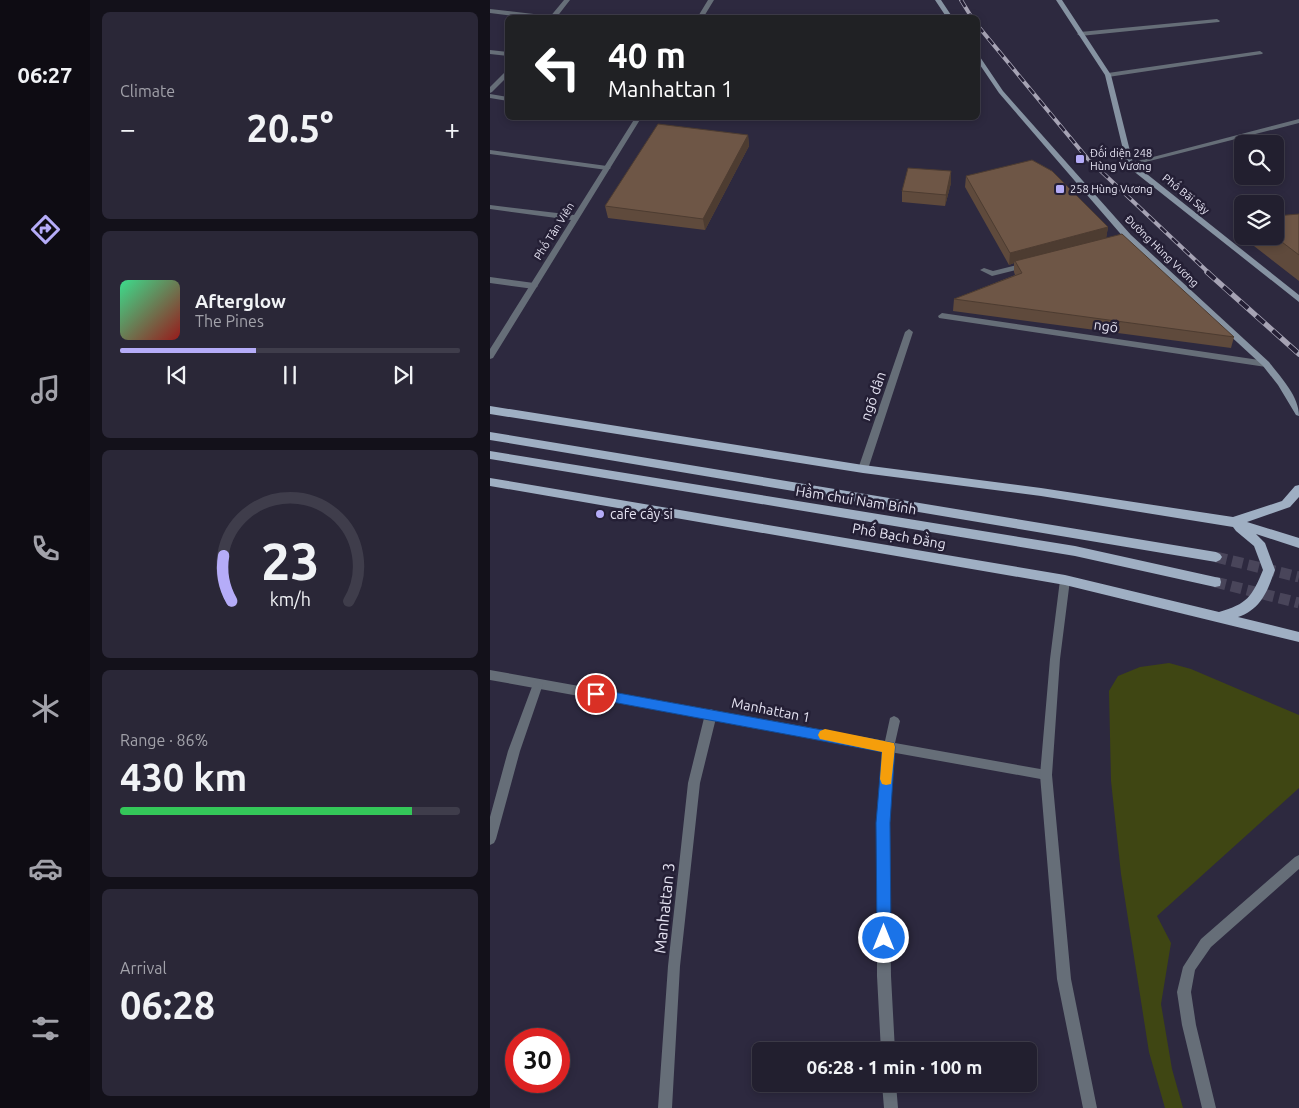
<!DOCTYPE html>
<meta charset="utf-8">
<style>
body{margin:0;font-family:Ubuntu,sans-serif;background:#2a2737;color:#f1f3f6;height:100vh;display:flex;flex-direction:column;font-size:19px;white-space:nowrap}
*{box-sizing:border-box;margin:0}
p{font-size:16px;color:#a2a2aa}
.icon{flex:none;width:28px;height:28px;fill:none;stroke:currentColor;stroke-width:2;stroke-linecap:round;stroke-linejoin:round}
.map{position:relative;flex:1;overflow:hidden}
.details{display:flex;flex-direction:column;gap:12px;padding:12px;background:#13111a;width:400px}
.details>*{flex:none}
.banner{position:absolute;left:15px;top:15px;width:475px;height:105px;border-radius:8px;box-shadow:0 2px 8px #0003,0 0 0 1px #3f3d4b;background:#202124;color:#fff;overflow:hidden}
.tools{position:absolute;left:744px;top:135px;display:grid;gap:10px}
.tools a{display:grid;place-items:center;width:50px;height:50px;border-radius:8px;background:#221f2f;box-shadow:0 2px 8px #0003,0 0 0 1px #3f3d4b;font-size:25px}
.speed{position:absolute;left:15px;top:1028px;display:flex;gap:10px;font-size:25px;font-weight:700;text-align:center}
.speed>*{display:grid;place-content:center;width:65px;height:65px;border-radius:50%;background:#221f2f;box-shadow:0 2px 8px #0003,0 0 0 1px #3f3d4b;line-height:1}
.speed .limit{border:8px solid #d22;background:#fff;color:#111}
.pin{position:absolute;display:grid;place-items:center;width:42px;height:42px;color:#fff;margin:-21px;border:2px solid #fff;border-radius:50%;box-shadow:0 1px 5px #0007}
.me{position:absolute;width:55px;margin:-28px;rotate:0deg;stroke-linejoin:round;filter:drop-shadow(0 0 4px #0008)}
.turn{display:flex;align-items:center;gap:18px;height:105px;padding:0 20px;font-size:22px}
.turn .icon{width:65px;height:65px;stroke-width:2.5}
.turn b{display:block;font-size:35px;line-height:42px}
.big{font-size:38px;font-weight:600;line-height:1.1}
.details .tile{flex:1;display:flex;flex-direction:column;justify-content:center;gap:8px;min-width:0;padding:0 18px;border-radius:8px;background:#2a2737}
.details .dial{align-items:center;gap:0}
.dial svg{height:130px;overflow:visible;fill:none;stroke:#3f3d4b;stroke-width:7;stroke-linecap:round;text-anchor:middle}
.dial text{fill:#f1f3f6;stroke:none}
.song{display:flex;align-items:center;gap:15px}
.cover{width:60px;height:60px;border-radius:8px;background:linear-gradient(135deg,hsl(150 70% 55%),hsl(0 70% 35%))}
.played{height:5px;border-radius:2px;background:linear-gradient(90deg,#b5acf8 40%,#3f3d4b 40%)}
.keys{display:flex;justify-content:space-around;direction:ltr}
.heat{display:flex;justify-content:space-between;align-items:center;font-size:28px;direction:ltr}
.charge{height:8px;border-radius:4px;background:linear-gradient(90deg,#34c759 86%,#3f3d4b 0)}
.trip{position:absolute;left:262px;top:1042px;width:285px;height:50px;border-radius:8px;background:#221f2f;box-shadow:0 2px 8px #0003,0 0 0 1px #3f3d4b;font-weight:600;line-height:50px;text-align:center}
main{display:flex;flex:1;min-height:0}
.tabs{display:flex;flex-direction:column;width:90px;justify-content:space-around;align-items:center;background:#0e0c13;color:#a2a2aa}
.tabs .icon{width:35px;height:35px}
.tabs .current{color:#b5acf8}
.tabs b{font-size:22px;color:#f1f3f6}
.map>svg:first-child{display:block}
.green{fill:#3f4613}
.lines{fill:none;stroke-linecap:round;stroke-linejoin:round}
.primary-tunnel{stroke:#49455a;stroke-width:11;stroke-dasharray:11 5.5;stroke-linecap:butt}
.lane{fill:#666e78;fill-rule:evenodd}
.street{fill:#666e78;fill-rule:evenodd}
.secondary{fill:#8693a2;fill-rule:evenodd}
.primary{fill:#9fafc3;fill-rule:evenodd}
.rail-far1-casing{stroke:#a6a3b4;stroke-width:4}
.rail-casing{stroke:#a6a3b4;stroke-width:5.5}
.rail-far1{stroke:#241f35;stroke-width:2.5;stroke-dasharray:8;stroke-linecap:butt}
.rail{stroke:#241f35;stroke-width:4;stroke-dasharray:11;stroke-linecap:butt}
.wall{fill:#5f4a3c}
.shaded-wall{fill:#4d3c31}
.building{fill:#6e5646;stroke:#4d3c31}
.route{fill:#1a73e8;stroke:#114b97}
.slow{fill:#f59e0b}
.poi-dot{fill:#b5acf8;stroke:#241f35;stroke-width:2}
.labels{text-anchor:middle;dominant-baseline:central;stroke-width:5;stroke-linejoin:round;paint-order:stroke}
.far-poi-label{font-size:11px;fill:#e5e3f2;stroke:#241f35;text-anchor:start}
.far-street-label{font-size:11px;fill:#e5e3f2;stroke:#241f35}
.street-label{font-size:14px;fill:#e5e3f2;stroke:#241f35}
.poi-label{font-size:14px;fill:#e5e3f2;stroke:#241f35;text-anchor:start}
.near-street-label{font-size:16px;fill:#e5e3f2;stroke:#241f35}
</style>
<main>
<nav class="tabs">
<b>06:27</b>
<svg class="icon current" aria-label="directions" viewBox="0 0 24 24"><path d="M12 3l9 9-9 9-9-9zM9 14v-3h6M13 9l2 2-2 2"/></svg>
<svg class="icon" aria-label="music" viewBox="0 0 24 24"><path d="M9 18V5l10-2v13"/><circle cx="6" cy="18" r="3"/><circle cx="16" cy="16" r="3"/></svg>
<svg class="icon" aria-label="phone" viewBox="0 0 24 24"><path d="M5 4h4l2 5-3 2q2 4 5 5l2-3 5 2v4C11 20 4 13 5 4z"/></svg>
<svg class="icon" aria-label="climate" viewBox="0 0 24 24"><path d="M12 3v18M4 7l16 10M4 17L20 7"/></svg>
<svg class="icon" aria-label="car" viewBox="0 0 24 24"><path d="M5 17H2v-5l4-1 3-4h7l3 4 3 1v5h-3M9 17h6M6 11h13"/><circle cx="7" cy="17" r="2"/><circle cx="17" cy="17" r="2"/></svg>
<svg class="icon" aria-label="filters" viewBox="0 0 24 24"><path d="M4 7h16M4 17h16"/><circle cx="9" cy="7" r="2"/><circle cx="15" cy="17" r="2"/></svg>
</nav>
<section class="details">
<div class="tile"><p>Climate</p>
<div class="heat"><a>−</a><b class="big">20.5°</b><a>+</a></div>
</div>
<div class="tile">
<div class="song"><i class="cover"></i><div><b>Afterglow</b><p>The Pines</p></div></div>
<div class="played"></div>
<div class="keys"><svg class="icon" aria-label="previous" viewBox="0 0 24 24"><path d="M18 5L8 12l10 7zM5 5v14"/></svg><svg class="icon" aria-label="pause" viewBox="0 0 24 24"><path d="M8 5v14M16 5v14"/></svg><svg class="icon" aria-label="next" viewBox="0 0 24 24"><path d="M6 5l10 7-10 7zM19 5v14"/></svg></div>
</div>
<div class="tile dial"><svg viewBox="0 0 100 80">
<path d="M14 69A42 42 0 1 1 86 69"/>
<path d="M14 69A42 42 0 0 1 9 41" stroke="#b5acf8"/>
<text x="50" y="56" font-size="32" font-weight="700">23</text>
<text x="50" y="72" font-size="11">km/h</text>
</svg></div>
<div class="tile"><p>Range · 86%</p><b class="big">430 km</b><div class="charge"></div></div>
<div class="tile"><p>Arrival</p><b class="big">06:28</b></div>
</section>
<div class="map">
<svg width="809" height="1108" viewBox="0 0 809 1108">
<rect width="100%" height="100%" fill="#2d293f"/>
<path class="green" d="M 679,663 L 701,669 L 809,715 L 809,788 L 667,916 L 681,943 L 671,1004 L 682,1069 L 693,1108 L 675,1108 L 659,1052 L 631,874 L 621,781 L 619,691 L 628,676 L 650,667 Z"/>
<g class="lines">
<path class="primary-tunnel" d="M 726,557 L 809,577
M 725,582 L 809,603"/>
<path class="lane" d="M 0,9 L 61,16 L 64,18 L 41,18 L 0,13 Z
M 727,19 L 730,21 L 729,22 L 590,36 L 587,34 L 590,32 Z
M 770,51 L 773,53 L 772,54 L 618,77 L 615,75 L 618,73 Z
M 0,94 L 18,97 L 18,101 L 0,98 Z
M 809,119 L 809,123 L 640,166 L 636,164 Z
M 0,150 L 117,166 L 121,168 L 117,170 L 0,154 Z
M 535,263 L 538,263 L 538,267 L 502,276 L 490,270 L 494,268 L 503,271 Z
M 0,277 L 44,283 L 48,286 L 44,289 L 0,283 Z
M 452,313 L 776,361 L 780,364 L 776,367 L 449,318 L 448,316 Z
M 419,329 L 423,332 L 378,469 L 373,472 L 370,471 L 368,469 L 415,332 Z
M 0,670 L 395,741 L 400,718 L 404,716 L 408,718 L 410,721 L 405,743 L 556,770 L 560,771 L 562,775 L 560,779 L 556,780 L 0,680 Z
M 809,855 L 809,869 L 721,947 L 705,970 L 701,992 L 706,1025 L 726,1108 L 712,1108 L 692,1025 L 687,992 L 693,967 L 711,939 L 805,857 Z"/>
<path class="street" d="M 74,0 L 80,0 L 66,18 L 59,18 Z
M 218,0 L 224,0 L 213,18 L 207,18 Z
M 0,50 L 18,52 L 18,56 L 0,54 Z
M 18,69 L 18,76 L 2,92 L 0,93 L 0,87 Z
M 145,118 L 151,118 L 3,358 L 0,359 L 0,349 L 81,220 L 0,209 L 0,205 L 84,215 Z
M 575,576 L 579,577 L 580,580 L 570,659 L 562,775 L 581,979 L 607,1108 L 593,1108 L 567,979 L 550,775 L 560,659 L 570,580 L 571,577 Z
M 48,679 L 52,681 L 53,684 L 30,751 L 6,839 L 4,843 L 0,845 L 0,817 L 18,751 L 43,684 L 44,681 Z
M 221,709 L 225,711 L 227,714 L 210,783 L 190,966 L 182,1108 L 168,1108 L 178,966 L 198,783 L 215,714 L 217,711 Z
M 399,742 L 403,743 L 405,747 L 399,823 L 401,976 L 405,1051 L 391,1051 L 387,976 L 387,823 L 393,747 L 395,743 Z
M 392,1084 L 406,1084 L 408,1108 L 394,1108 Z"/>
<path class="secondary" d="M 445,0 L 451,0 L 463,18 L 457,18 Z
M 566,0 L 572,0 L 621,75 L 643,163 L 809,295 L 809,302 L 637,166 L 615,75 Z
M 488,56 L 490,57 L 513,91 L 641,235 L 779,362 C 791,378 809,396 809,416 L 806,415 L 788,385 L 773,366 L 635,239 L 509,93 L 488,62 Z"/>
<path class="primary" d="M 0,406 L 373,465 L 551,488 L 743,517 L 792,501 L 805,486 L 809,485 L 809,497 L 800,507 L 757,522 L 809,538 L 809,548 L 766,534 L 775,543 L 785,570 C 777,592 771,609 748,617 L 809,632 L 809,642 L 575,585 L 0,486 L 0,478 L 575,575 L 729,612 C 757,604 762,597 773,570 L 764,546 L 746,531 L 743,527 L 551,496 L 373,473 L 0,414 Z
M 0,432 L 726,552 L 730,554 L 732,557 L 730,560 L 726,562 L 0,440 Z
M 0,451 L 585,546 L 725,577 L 730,578 L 731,582 L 730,586 L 725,587 L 585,556 L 0,459 Z"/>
<g class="rail-far1-casing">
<path id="rail-far1" d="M 471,0 L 482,18
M 488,26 L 597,158 L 719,273"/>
</g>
<g class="rail-casing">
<path id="rail" d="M 717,272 L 809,354"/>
</g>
<use href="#rail-far1" class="rail-far1"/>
<use href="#rail" class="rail"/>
</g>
<path class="wall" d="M 258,135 L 259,146 L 215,230 L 118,218 L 115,206 Z
M 461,171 L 461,183 L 455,206 L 412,202 L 412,191 Z
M 476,176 L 618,227 L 616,238 L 744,337 L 741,348 L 463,311 L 464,299 L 525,275 L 524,272 L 524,263 L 519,265 L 475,187 Z
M 809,214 L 809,281 L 755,239 L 756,236 L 785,236 Z"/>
<path class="shaded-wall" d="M 258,135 L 259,146 L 215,230 L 213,219 Z
M 461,171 L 461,183 L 455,206 L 456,195 Z
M 618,227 L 616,239 L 525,261 L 524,263 L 519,265 L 520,253 Z"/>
<path class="building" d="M 168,124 L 258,135 L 213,219 L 115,206 Z
M 542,160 L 562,171 L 618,227 L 520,253 L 476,176 Z
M 418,168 L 461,171 L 456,195 L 412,191 Z
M 809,214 L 809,255 L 784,236 L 785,216 Z
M 632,234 L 744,337 L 464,299 L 532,273 L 525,261 Z"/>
<path class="route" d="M 106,689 L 404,743 L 405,747 L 400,823 L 401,938 L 399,943 L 394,945 L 389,943 L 387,938 L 386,823 L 392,752 L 106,699 L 101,698 L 99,694 L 101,690 Z"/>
<path class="slow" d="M 335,729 L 404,743 L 405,747 L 401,784 L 396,785 L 392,784 L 390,779 L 392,752 L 330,739 L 328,735 L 330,731 Z"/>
<g class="poi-dot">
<rect x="585" y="154" width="10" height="10" rx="2.5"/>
<rect x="565" y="184" width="10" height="10" rx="2.5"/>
<circle cx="110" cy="514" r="5"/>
</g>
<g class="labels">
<g class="far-poi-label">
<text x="600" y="153">Đối diện 248<tspan x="600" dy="13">Hùng Vương</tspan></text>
<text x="580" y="189">258 Hùng Vương</text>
</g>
<g class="far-street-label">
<text transform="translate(696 194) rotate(39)">Phố Bãi Sậy</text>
<text transform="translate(64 231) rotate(-58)">Phố Tản Viên</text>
<text transform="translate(672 251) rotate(44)">Đường Hùng Vương</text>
</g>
<g class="street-label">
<text transform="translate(616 326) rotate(8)">ngõ</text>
<text transform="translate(383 396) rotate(-71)">ngõ dân</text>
<text transform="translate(366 500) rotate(9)">Hầm chui Nam Bính</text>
<text transform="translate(409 536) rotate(10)">Phố Bạch Đằng</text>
<text transform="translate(281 710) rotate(11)">Manhattan 1</text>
</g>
<g class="poi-label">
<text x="120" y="514">cafe cây si</text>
</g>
<g class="near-street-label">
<text transform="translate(174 908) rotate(-84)">Manhattan 3</text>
</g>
</g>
</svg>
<div class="tools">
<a><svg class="icon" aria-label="search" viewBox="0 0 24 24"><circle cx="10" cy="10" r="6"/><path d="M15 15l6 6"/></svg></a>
<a><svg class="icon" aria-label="layers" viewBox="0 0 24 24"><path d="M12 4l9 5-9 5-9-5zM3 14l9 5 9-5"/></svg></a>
</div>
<div class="speed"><div class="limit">30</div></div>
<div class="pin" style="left:106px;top:694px;background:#d93025"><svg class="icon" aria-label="arrive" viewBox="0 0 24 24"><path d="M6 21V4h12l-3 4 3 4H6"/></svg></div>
<svg class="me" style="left:394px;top:938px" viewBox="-20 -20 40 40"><circle r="17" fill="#1a73e8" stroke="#fff" stroke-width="3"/><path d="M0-11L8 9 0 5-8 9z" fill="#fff"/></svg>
<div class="trip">06:28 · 1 min · 100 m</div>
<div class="banner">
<div class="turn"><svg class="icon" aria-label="left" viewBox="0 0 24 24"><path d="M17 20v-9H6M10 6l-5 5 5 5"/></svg><div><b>40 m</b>Manhattan 1</div></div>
</div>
</div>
</main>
